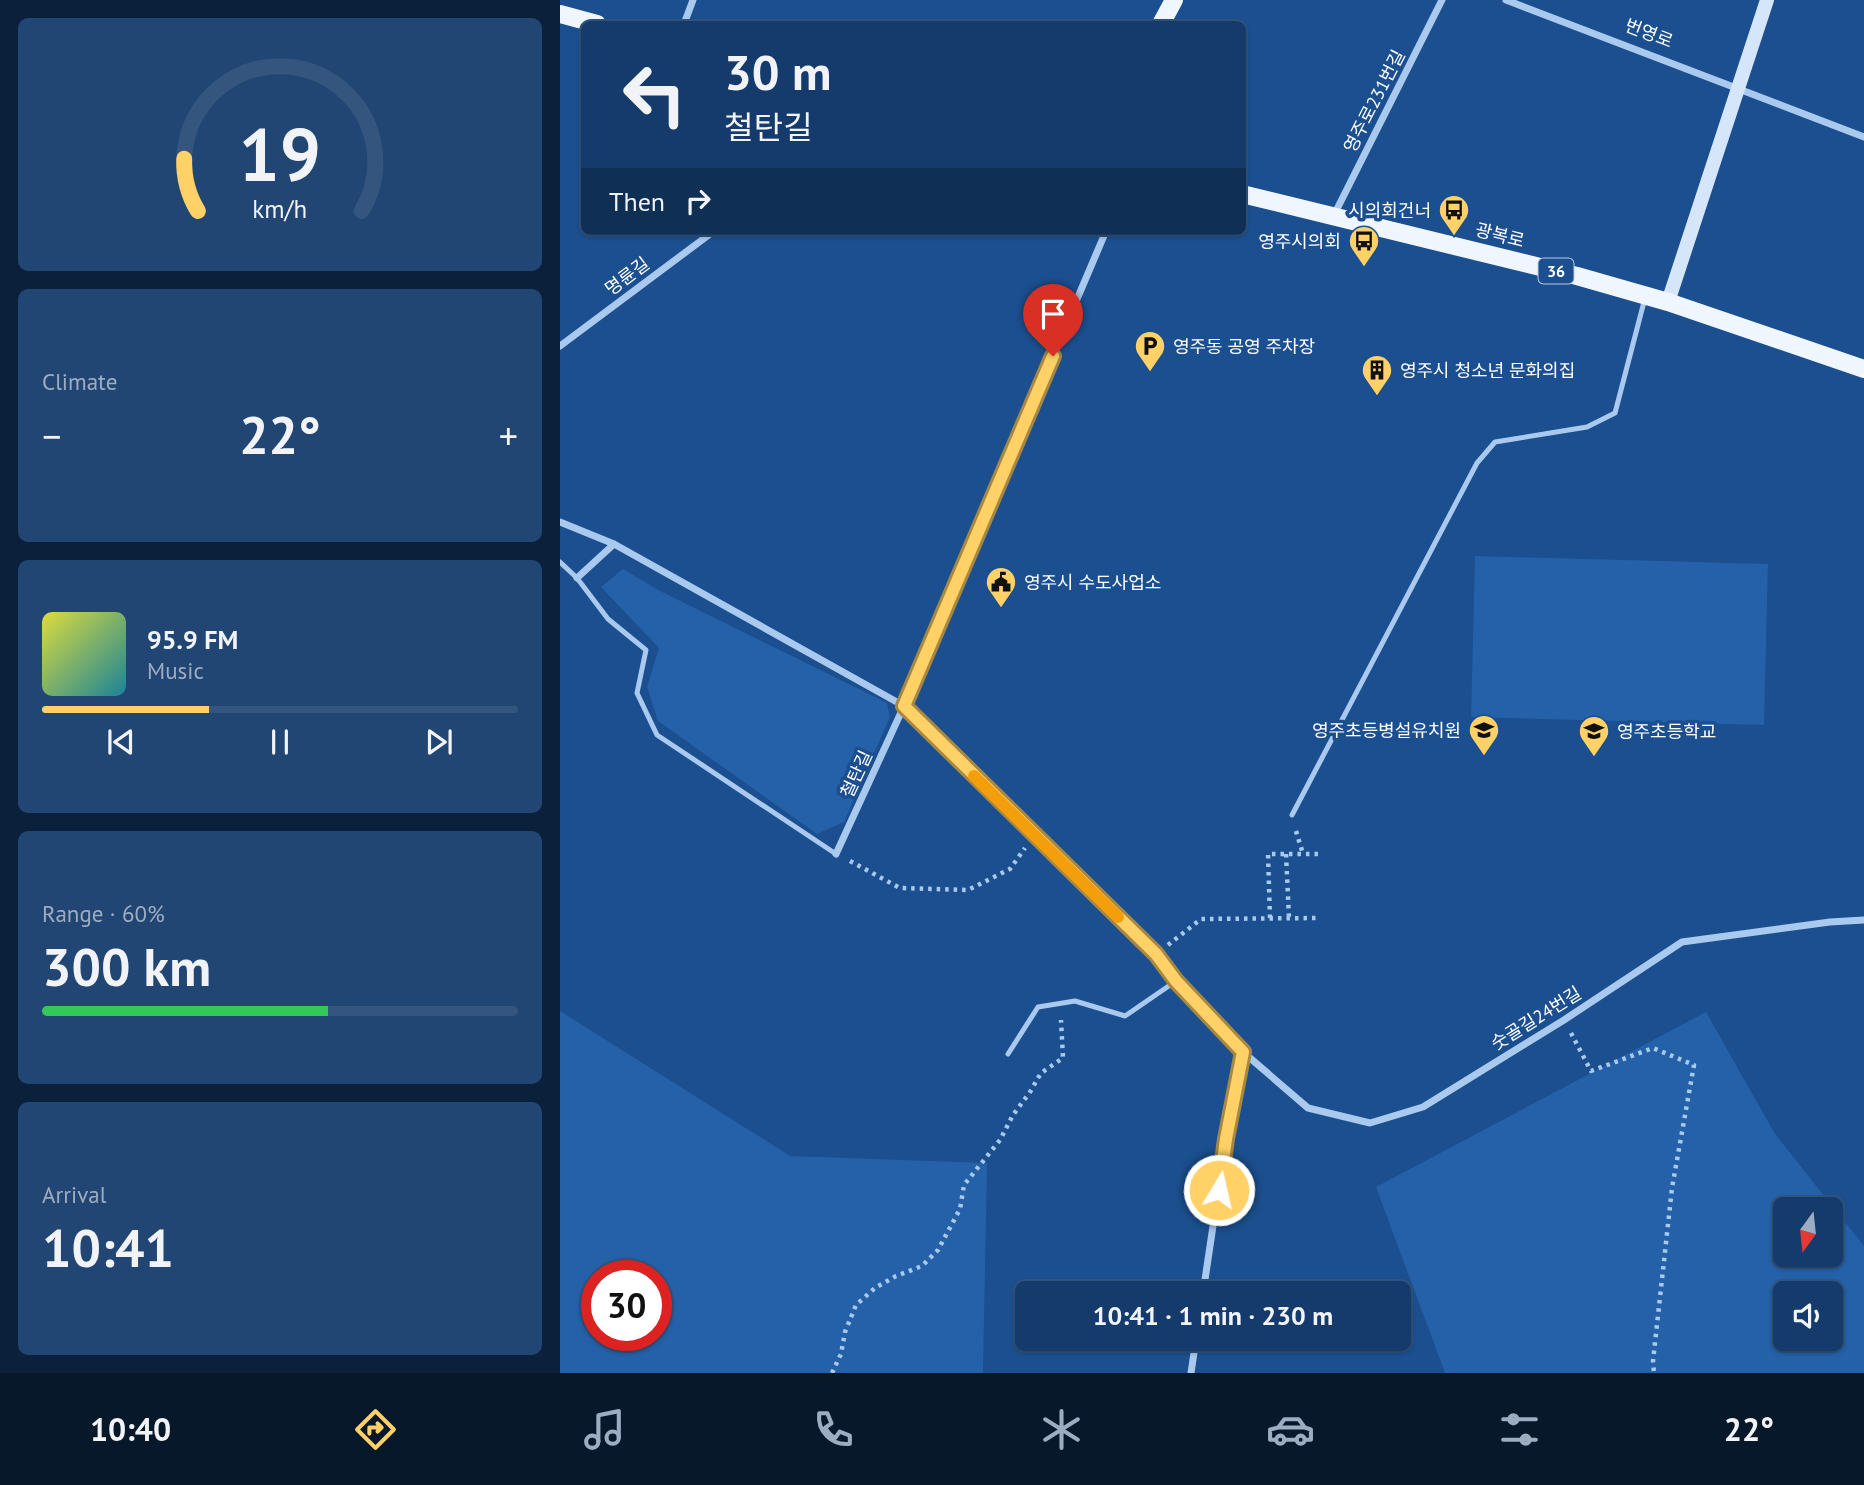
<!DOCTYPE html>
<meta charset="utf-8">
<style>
body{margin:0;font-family:"PT Sans","Noto Sans KR",sans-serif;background:#214673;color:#f1f3f6;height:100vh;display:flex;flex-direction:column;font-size:26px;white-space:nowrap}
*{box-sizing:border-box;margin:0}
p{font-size:23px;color:#9dadc1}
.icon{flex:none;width:38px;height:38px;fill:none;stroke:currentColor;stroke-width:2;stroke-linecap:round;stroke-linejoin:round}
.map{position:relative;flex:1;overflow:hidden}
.drawer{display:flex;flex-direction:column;gap:18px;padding:18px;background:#0b203b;width:560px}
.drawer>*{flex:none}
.guide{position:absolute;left:21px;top:21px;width:665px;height:214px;border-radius:10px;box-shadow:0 2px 5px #0004,0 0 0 2px #33557e;background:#143b6b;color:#f1f3f6;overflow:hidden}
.needle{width:46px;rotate:195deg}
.tools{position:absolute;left:1213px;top:1197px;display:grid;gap:14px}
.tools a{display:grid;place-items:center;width:70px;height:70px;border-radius:10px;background:#143b6b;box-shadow:0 2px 5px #0004,0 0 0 2px #33557e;font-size:35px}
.speed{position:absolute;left:21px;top:1260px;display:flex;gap:14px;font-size:35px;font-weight:700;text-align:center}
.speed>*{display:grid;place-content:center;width:91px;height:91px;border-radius:50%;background:#143b6b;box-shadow:0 2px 5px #0004,0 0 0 2px #33557e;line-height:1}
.speed .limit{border:10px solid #d22;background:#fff;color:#111}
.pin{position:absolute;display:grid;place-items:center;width:60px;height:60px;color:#fff;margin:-72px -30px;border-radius:50% 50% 50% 0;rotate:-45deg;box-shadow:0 0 7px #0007}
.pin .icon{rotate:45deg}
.me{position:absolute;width:77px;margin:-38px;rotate:9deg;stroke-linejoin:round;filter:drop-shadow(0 0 5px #0008)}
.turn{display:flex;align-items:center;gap:24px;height:147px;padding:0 28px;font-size:32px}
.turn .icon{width:91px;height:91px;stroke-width:2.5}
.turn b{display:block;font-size:49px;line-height:60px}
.then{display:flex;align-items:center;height:66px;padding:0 28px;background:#0003;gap:14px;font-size:26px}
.big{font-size:52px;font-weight:700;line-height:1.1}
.drawer .tile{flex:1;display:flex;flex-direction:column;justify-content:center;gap:10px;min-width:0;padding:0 24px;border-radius:10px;background:#214673}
.drawer .dial{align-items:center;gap:0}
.dial svg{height:182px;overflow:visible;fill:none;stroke:#33557e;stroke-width:7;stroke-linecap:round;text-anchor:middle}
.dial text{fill:#f1f3f6;stroke:none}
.song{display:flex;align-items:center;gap:21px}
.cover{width:84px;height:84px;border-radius:10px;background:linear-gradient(135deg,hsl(60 70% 55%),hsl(190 70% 35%))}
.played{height:7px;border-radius:4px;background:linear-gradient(90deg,#ffd166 35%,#33557e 35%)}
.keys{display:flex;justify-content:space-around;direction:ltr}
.heat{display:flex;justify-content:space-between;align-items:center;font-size:38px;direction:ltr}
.charge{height:10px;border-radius:5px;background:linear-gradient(90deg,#34c759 60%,#33557e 0)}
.trip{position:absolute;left:455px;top:1281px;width:396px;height:70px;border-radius:10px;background:#143b6b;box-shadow:0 2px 5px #0004,0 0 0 2px #33557e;font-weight:700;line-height:70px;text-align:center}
.tabs{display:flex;height:112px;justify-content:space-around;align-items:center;background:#08182b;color:#9dadc1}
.tabs .icon{width:49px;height:49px}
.tabs .active{color:#ffd166}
.tabs b{font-size:32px;color:#f1f3f6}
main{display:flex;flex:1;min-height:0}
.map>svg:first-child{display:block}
.green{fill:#2461a8;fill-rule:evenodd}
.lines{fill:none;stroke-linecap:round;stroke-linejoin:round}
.path{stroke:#a9c9ee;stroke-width:4.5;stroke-dasharray:3.5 5;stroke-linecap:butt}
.lane{stroke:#a9c9ee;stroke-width:5}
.street{stroke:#a9c9ee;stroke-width:7}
.secondary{stroke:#d6e6fa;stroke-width:14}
.primary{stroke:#f0f6ff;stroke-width:18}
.route-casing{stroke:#a68842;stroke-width:18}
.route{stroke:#ffd166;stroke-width:12}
.slow{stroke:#f59e0b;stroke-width:12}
.labels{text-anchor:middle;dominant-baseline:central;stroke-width:7;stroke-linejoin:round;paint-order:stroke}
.shield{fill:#1b4f8f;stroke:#bbcadd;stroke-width:2}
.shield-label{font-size:16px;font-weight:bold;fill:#fff}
.street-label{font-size:18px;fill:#fff;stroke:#1b4f8f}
.poi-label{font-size:18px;fill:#fff;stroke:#1b4f8f;text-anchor:start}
</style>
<main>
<section class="drawer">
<div class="tile dial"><svg viewBox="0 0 100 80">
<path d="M14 69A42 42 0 1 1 86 69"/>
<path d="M14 69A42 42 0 0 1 8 46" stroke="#ffd166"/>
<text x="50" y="56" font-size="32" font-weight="700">19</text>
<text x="50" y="72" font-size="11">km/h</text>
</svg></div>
<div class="tile"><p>Climate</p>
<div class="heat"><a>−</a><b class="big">22°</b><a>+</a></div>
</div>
<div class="tile">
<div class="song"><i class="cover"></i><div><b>95.9 FM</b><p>Music</p></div></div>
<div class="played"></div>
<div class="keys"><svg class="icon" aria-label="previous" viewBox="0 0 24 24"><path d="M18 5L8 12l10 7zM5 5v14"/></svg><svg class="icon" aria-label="pause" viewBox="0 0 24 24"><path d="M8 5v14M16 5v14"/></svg><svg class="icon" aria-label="next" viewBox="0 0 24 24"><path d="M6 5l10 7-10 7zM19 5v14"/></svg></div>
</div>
<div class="tile"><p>Range · 60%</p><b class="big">300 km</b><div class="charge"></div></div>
<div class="tile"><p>Arrival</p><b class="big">10:41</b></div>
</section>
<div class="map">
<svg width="1304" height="1373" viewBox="0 0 1304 1373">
<rect width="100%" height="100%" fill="#1b4f8f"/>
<path class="green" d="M 915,556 L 1208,564 L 1204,725 L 911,717 Z
M 63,569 L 100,591 L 327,703 L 330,717 L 284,822 L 257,834 L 98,721 L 87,687 L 99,648 L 41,587 Z
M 0,1011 L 230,1156 L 427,1163 L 423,1373 L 0,1373 ZM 37,1276 L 96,1276 L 96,1335 L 37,1335 Z
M 1146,1012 L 1215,1134 L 1304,1246 L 1304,1373 L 885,1373 L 816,1187 ZM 1225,1209 L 1270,1209 L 1270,1255 L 1225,1255 ZM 1225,1293 L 1270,1293 L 1270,1339 L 1225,1339 Z"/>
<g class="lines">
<path class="path" d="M 736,831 L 743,854
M 726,854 L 729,918
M 290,861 L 340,888 L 408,890 L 450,869 L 465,848
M 710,918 L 708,854 L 763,854
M 608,945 L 641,919 L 760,918
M 1011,1033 L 1031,1071 L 1093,1048 L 1134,1065 L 1112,1188 L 1093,1361 L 1094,1373
M 272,1373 L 281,1354 L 285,1332 L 296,1305 L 315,1288 L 336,1276 L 362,1266 L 378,1250 L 400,1209 L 404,1185 L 440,1140 L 453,1115 L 470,1092 L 481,1073 L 503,1058 L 501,1020"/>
<path class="lane" d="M 0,562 L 17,578 L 48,619 L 86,650 L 77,693 L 97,735 L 276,854
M 732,815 L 917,463 L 935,442 L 1027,427 L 1055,413 L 1085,298
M 448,1054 L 478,1007 L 515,1001 L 565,1016 L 616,981"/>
<path class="street" d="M 946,0 L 1304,137
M 124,24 L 133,0
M 774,215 L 882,0
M 546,231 L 344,706 L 596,954 L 616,981 L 683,1052 L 666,1139 L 643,1293
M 0,346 L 154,231
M 0,522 L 54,544 L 344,706 L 276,854
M 17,578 L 54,544
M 683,1052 L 748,1108 L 810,1123 L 863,1107 L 1004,1020 L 1122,942 L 1270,922 L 1304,920
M 631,1373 L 636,1339"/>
<path class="secondary" d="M 1108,302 L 1207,0"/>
<path class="primary" d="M 0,14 L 37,24
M 601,24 L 614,0
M 682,194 L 1017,276 L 1108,302 L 1304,369"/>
</g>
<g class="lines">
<g class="route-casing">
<path id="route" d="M 493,356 L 344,706 L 596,954 L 616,981 L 683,1052 L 666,1139 L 659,1190"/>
</g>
<use href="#route" class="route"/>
<path class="slow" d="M 414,776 L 558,917"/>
</g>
<defs>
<g id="bus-pin" transform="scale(1.575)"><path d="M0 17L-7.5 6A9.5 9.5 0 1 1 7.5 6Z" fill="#ffd166" stroke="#1b4f8f"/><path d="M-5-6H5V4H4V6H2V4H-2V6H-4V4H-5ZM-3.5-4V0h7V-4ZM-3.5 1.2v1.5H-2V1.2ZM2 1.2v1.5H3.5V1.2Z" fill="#111"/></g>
<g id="parking-pin" transform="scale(1.575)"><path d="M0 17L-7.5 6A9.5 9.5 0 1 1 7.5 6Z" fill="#ffd166" stroke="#1b4f8f"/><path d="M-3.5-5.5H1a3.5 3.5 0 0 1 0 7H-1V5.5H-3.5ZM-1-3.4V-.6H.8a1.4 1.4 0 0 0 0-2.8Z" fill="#111"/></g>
<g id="building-pin" transform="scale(1.575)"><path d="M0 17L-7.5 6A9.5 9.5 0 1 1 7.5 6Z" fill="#ffd166" stroke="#1b4f8f"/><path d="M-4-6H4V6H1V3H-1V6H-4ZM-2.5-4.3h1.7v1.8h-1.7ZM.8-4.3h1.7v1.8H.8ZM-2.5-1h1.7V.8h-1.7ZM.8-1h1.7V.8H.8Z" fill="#111"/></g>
<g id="civic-pin" transform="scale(1.575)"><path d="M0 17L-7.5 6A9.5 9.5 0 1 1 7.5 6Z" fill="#ffd166" stroke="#1b4f8f"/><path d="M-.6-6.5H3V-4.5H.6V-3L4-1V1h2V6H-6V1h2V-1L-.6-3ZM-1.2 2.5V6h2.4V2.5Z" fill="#111"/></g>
<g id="school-pin" transform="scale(1.575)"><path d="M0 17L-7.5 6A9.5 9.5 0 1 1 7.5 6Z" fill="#ffd166" stroke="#1b4f8f"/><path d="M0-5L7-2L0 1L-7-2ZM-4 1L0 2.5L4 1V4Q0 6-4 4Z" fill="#111"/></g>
</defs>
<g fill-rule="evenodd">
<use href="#bus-pin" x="894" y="210"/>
<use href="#bus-pin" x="804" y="241"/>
<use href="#parking-pin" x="590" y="346"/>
<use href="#building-pin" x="817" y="370"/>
<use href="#civic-pin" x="441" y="582"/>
<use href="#school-pin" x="924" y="730"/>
<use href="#school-pin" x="1034" y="731"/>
</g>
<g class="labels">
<rect class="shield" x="978.5" y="258.5" width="35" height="25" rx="5"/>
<g class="shield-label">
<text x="996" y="271">36</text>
</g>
<g class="street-label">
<text transform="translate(1089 33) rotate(21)">번영로</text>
<text transform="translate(814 101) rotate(-63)">영주로231번길</text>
<text transform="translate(940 235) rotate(14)">광복로</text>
<text transform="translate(67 276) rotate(-37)">명륜길</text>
<text transform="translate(296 774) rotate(-65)">철탄길</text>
<text transform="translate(976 1018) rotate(-32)">숫골길24번길</text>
</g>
<g class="poi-label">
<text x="871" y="210" text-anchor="end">시의회건너</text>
<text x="781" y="241" text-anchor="end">영주시의회</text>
<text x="613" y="346">영주동 공영 주차장</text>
<text x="840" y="370">영주시 청소년 문화의집</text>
<text x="464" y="582">영주시 수도사업소</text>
<text x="901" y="730" text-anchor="end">영주초등병설유치원</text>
<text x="1057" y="731">영주초등학교</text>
</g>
</g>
</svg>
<div class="tools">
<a><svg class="needle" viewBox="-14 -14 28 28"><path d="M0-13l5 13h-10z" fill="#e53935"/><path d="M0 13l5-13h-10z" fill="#9dadc1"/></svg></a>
<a><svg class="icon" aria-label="sound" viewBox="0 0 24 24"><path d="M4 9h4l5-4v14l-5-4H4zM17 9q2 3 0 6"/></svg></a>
</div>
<div class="speed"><div class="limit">30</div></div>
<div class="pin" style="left:493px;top:356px;background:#d93025"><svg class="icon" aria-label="arrive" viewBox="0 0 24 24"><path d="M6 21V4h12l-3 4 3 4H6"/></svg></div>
<svg class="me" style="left:659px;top:1190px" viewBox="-20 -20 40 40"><circle r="17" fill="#ffd166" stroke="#fff" stroke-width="3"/><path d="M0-11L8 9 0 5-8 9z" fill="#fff"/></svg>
<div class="trip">10:41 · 1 min · 230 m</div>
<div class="guide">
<div class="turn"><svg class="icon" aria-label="left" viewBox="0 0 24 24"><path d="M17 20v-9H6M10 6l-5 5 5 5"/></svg><div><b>30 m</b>철탄길</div></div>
<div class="then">Then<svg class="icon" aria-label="right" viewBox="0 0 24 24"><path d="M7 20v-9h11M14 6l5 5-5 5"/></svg></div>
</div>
</div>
</main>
<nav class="tabs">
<b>10:40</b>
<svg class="icon active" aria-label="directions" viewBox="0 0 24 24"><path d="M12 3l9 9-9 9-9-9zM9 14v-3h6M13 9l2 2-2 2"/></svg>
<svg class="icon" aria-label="music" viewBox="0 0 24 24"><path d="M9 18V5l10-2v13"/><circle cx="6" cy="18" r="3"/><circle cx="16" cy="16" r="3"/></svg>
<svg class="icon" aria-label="phone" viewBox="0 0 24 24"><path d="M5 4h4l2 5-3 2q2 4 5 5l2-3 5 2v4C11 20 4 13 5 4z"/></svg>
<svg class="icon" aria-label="climate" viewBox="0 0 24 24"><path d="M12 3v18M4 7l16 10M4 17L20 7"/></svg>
<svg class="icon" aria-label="car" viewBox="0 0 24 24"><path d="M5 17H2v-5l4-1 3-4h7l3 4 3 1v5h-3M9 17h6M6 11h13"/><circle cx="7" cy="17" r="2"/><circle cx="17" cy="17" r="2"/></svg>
<svg class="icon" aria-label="filters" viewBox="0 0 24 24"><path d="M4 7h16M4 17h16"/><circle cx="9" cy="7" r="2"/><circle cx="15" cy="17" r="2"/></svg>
<b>22°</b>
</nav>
